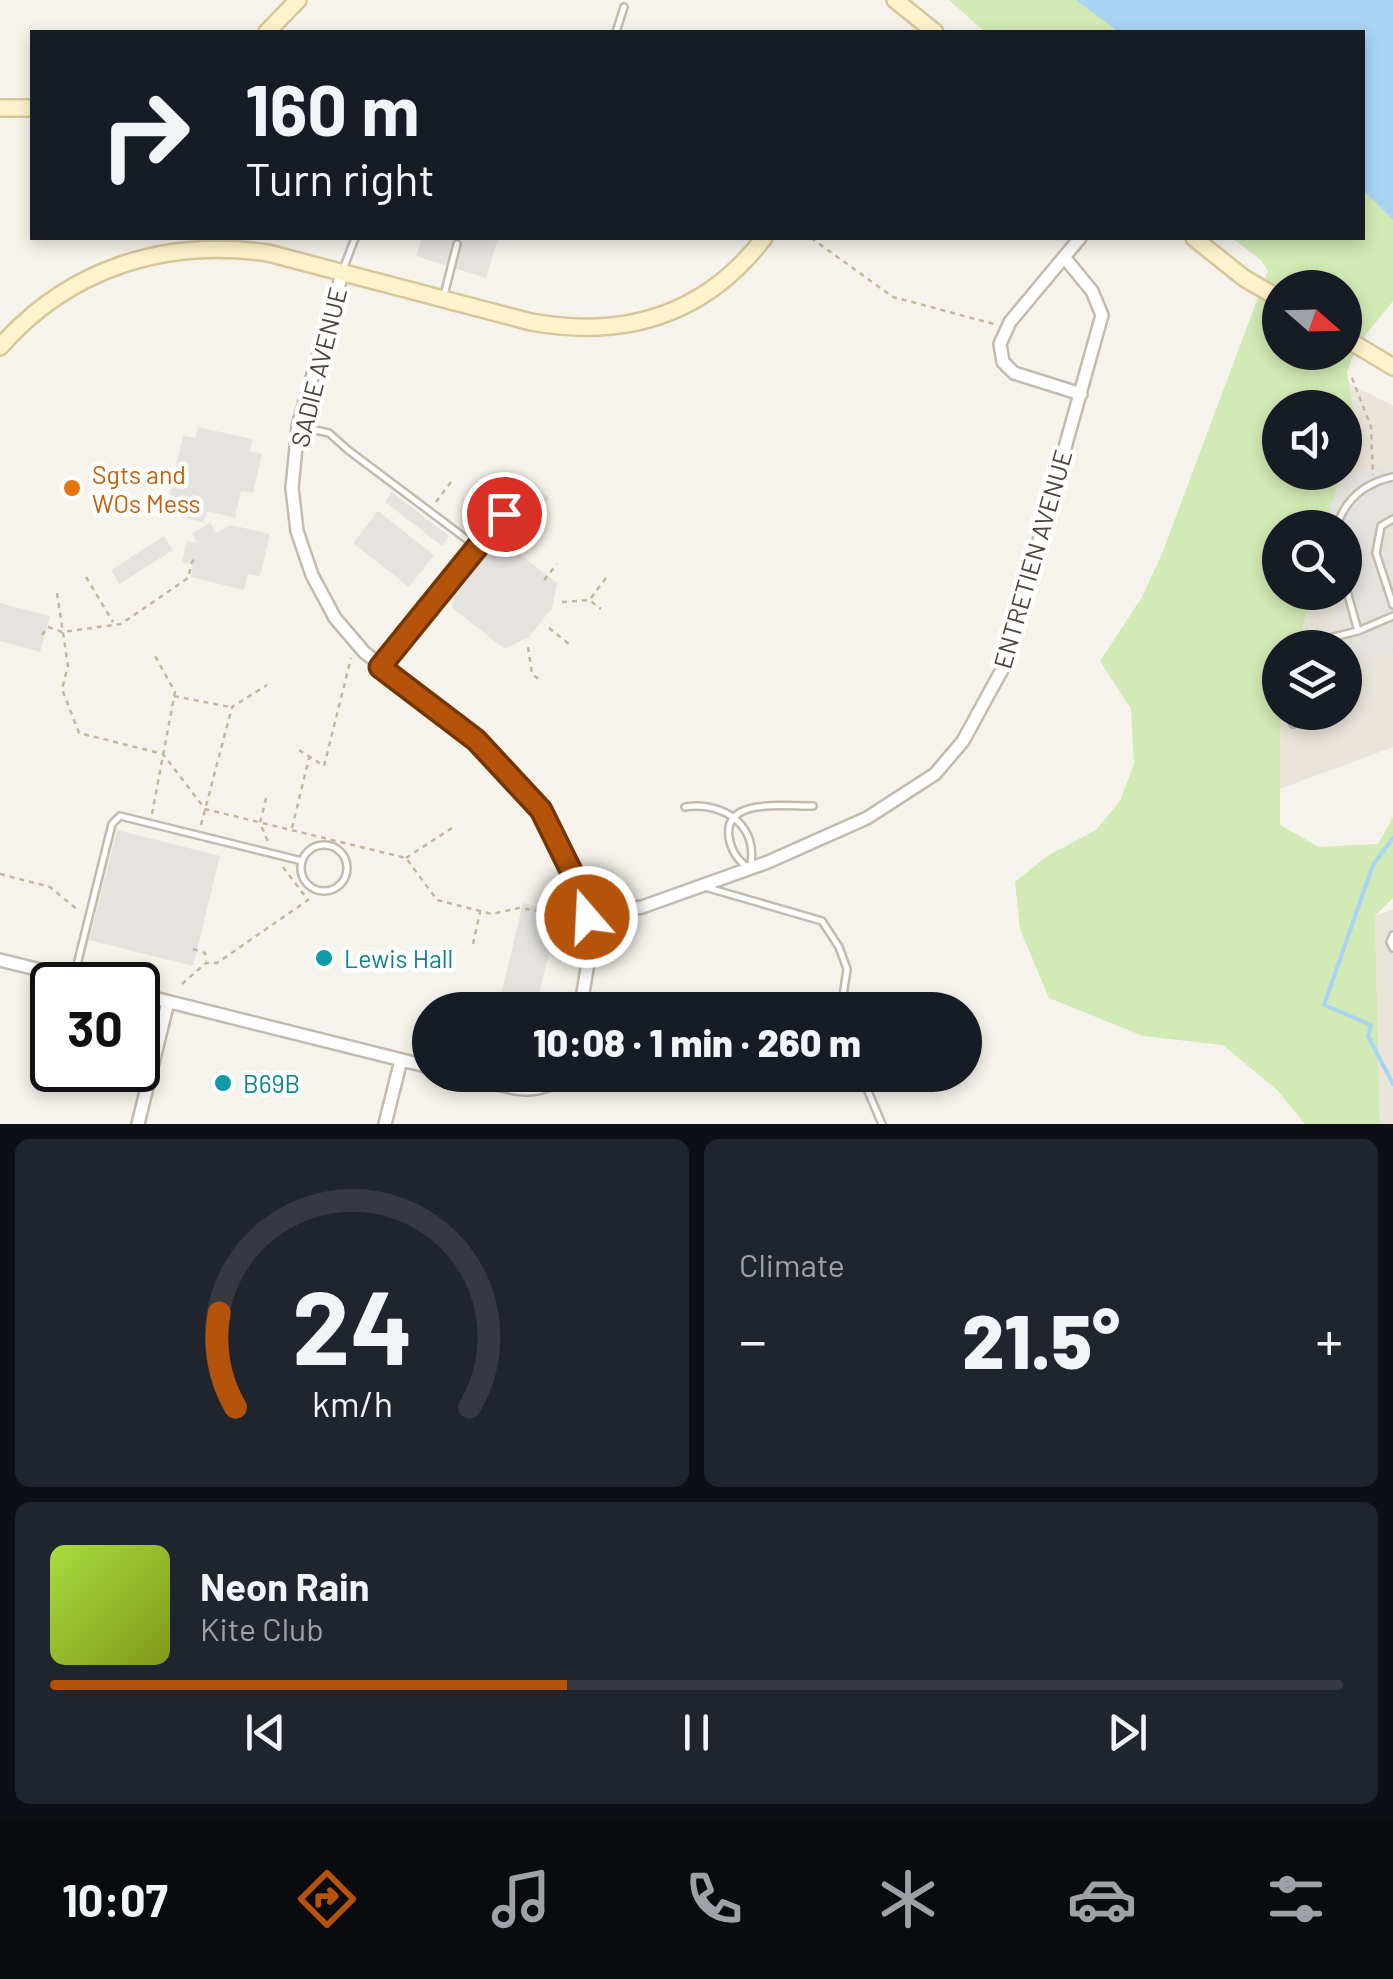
<!DOCTYPE html>
<meta charset="utf-8">
<style>
body{margin:0;font-family:Barlow,sans-serif;background:#20242c;color:#f1f3f6;height:100vh;display:flex;flex-direction:column;font-size:38px;white-space:nowrap}
*{box-sizing:border-box;margin:0}
p{font-size:32px;color:#9ea1a6}
.icon{flex:none;width:55px;height:55px;fill:none;stroke:currentColor;stroke-width:2;stroke-linecap:round;stroke-linejoin:round}
.map{position:relative;height:1124px;overflow:hidden}
.drawer{display:flex;flex-direction:column;gap:15px;padding:15px;background:#0d0f14;flex:1}
.drawer>*{flex:none}
.hud{position:absolute;left:30px;top:30px;width:1335px;height:210px;border-radius:0px;box-shadow:0 5px 15px #0003;background:#171b24;color:#f1f3f6;overflow:hidden}
.needle{width:65px;rotate:110deg}
.buttons{position:absolute;left:1262px;top:270px;display:grid;gap:20px}
.buttons a{display:grid;place-items:center;width:100px;height:100px;border-radius:50%;background:#171b24;box-shadow:0 5px 15px #0003;font-size:50px}
.speed{position:absolute;left:30px;top:962px;display:flex;gap:20px;font-size:50px;font-weight:700;text-align:center}
.speed>*{display:grid;place-content:center;width:130px;height:130px;border-radius:50%;background:#171b24;box-shadow:0 5px 15px #0003;line-height:1}
.speed .limit{border:5px solid #111;border-radius:15px;background:#fff;color:#111}
.pin{position:absolute;display:grid;place-items:center;width:85px;height:85px;color:#fff;margin:-42px;border:5px solid #fff;border-radius:50%;box-shadow:0 2px 10px #0007}
.me{position:absolute;width:110px;margin:-55px;rotate:341deg;stroke-linejoin:round;filter:drop-shadow(0 0 8px #0008)}
.turn{display:flex;align-items:center;gap:35px;height:210px;padding:0 50px;font-size:45px}
.turn .icon{width:130px;height:130px;stroke-width:2.5}
.turn b{display:block;font-size:70px;line-height:85px}
.big{font-size:75px;font-weight:800;line-height:1.1}
.drawer .tile{flex:1;display:flex;flex-direction:column;justify-content:center;gap:15px;min-width:0;padding:0 35px;border-radius:15px;background:#20242c}
.drawer .dial{align-items:center;gap:0}
.dial svg{height:260px;overflow:visible;fill:none;stroke:#363941;stroke-width:7;stroke-linecap:round;text-anchor:middle}
.dial text{fill:#f1f3f6;stroke:none}
.song{display:flex;align-items:center;gap:30px}
.cover{width:120px;height:120px;border-radius:15px;background:linear-gradient(135deg,hsl(80 70% 55%),hsl(70 70% 35%))}
.played{height:10px;border-radius:5px;background:linear-gradient(90deg,#b45309 40%,#363941 40%)}
.keys{display:flex;justify-content:space-around;direction:ltr}
.heat{display:flex;justify-content:space-between;align-items:center;font-size:55px;direction:ltr}
.drawer .tiles{flex:1;display:grid;gap:15px;grid-template-columns:1fr 1fr}
.tile:last-child{grid-column:span 2}
.trip{position:absolute;left:412px;top:992px;width:570px;height:100px;border-radius:50px;background:#171b24;box-shadow:0 5px 15px #0003;font-weight:800;line-height:100px;text-align:center}
.menu{display:flex;height:160px;justify-content:space-around;align-items:center;background:#090b0e;color:#9ea1a6}
.menu .icon{width:70px;height:70px}
.menu .selected{color:#b45309}
.menu b{font-size:45px;color:#f1f3f6}
.map>svg:first-child{display:block}
.residential{fill:#eae5da;fill-rule:evenodd}
.green{fill:#d2eab5;fill-rule:evenodd}
.parking{fill:#e5e3e0}
.water{fill:#a9d4f2}
.lines{fill:none;stroke-linecap:round;stroke-linejoin:round}
.stream{stroke:#a9d4f2;stroke-width:4}
.lane-casing{stroke:#c2bbae;stroke-width:10}
.street-casing{stroke:#c2bbae;stroke-width:16}
.secondary-casing{stroke:#d6c79b;stroke-width:20}
.path{stroke:#c4b79f;stroke-width:2.5;stroke-dasharray:5 5;stroke-linecap:butt}
.lane{stroke:#fff;stroke-width:5}
.street{stroke:#fff;stroke-width:11}
.secondary{stroke:#fff3cd;stroke-width:15}
.route-casing{stroke:#753606;stroke-width:25}
.route{stroke:#b45309;stroke-width:18}
.food-dot{fill:#e8710a;stroke:#fff;stroke-width:4}
.culture-dot{fill:#0f9aa8;stroke:#fff;stroke-width:4}
.labels{text-anchor:middle;dominant-baseline:central;stroke-width:9;stroke-linejoin:round;paint-order:stroke}
.street-label{font-size:25px;fill:#4b4439;stroke:#fff}
.food-label{font-size:25px;fill:#c56008;stroke:#fff;text-anchor:start}
.culture-label{font-size:25px;fill:#0d838f;stroke:#fff;text-anchor:start}
</style>
<div class="map">
<svg width="1393" height="1124" viewBox="0 0 1393 1124">
<rect width="100%" height="100%" fill="#f6f3ec"/>
<path class="residential" d="M 1339,378 L 1393,406 L 1393,747 L 1242,803 L 1290,593 L 1345,592 L 1345,528 L 1317,473 L 1345,472 L 1345,408 ZM 1280,648 L 1345,648 L 1345,712 L 1280,712 Z
M 1393,909 L 1393,1124 L 1380,1124 L 1375,916 Z"/>
<path class="green" d="M 949,0 L 1132,0 L 1155,32 L 985,32 Z
M 1363,178 L 1393,199 L 1393,301 L 1356,347 L 1347,372 L 1354,415 L 1345,450 L 1345,408 L 1280,408 L 1280,472 L 1340,473 L 1327,527 L 1280,528 L 1280,592 L 1311,593 L 1298,647 L 1280,648 L 1280,825 L 1319,847 L 1378,844 L 1393,817 L 1393,898 L 1375,916 L 1380,1124 L 1305,1124 L 1277,1090 L 1223,1045 L 1143,1036 L 1049,998 L 1020,929 L 1015,882 L 1047,856 L 1096,830 L 1120,801 L 1134,764 L 1131,709 L 1100,661 L 1142,597 L 1162,554 L 1268,271 L 1261,260 L 1232,238 L 1362,238 ZM 1280,288 L 1345,288 L 1345,352 L 1280,352 Z"/>
<path class="parking" d="M 422,238 L 498,238 L 486,278 L 416,256 Z
M 198,427 L 252,439 L 250,451 L 262,454 L 253,493 L 241,491 L 235,518 L 207,511 L 203,522 L 176,516 L 179,505 L 168,502 L 183,436 L 195,438 Z
M 1393,465 L 1393,529 L 1384,532 L 1393,561 L 1393,653 L 1350,659 L 1335,593 L 1345,592 L 1345,528 L 1325,528 L 1332,501 L 1359,470 Z
M 528,481 L 549,498 L 515,541 L 494,524 Z
M 392,492 L 449,536 L 442,546 L 385,502 Z
M 378,511 L 434,555 L 409,587 L 353,543 Z
M 210,523 L 216,533 L 231,525 L 270,534 L 260,576 L 248,574 L 244,590 L 191,577 L 193,565 L 182,562 L 187,541 L 197,543 L 192,533 Z
M 164,536 L 173,550 L 119,584 L 111,570 Z
M 502,540 L 557,583 L 552,608 L 529,637 L 505,649 L 452,608 L 458,580 L 480,552 Z
M 0,603 L 50,616 L 40,652 L 0,641 Z
M 117,830 L 220,856 L 193,966 L 89,940 Z
M 523,903 L 546,908 L 540,934 L 553,937 L 535,1010 L 507,1010 L 498,1008 Z"/>
<path class="water" d="M 1076,0 L 1393,0 L 1393,220 L 1363,190 L 1362,32 L 1119,32 Z"/>
<g class="lines">
<path class="stream" d="M 1393,838 L 1373,865 L 1324,1005 L 1371,1025 L 1368,1036 L 1393,1084"/>
<g class="lane-casing">
<path id="lane" d="M 616,32 L 624,7
M 344,267 L 355,238
M 444,295 L 457,244
M 301,427 L 329,433 L 348,450 L 477,547
M 1393,519 L 1381,526 L 1376,553 L 1393,605
M 1336,528 C 1345,499 1365,483 1393,477
M 1345,584 L 1358,631 L 1393,616
M 1320,648 L 1329,638 L 1358,631
M 382,665 L 521,492
M 1293,724 L 1297,712
M 685,807 C 724,801 760,826 750,869 C 738,861 731,851 729,837 C 723,796 789,807 813,806
M301 868a23 23 0 1 1 46 0a23 23 0 1 1-46 0Z
M 705,887 L 822,921 L 839,947 L 847,969 L 841,1010
M 1393,935 L 1390,942 L 1393,948
M 74,977 L 112,824 L 120,816 L 302,861
M 861,1075 L 882,1124"/>
</g>
<g class="street-casing">
<path id="street" d="M 1080,238 L 1010,322 L 1000,344 L 1003,362 L 1014,373 L 1081,394
M 343,271 L 298,426 L 292,488 L 297,531 L 312,575 L 335,618 L 364,652 L 476,740 L 541,810 L 583,895 L 588,963 L 580,1010
M 583,895 L 612,912 L 642,907 L 768,862 L 867,818 L 935,774 L 963,741 L 1004,666 L 1102,315 L 1092,291 L 1064,257
M 589,939 L 612,912
M 0,960 L 101,985
M 138,994 L 430,1067
M 464,1075 C 499,1083 534,1102 563,1075
M 138,1124 L 168,1002
M 385,1124 L 401,1060"/>
</g>
<g class="secondary-casing">
<path id="secondary" d="M 895,0 L 935,32
M 267,32 L 298,0
M 0,108 L 32,108
M 1194,238 L 1244,278 L 1280,299
M 1345,338 L 1393,367
M 0,347 C 69,268 166,238 268,253 L 531,322 C 625,339 705,315 764,238"/>
</g>
<path class="path" d="M 811,238 L 893,297 L 994,324
M 1352,378 L 1371,427 L 1373,475
M 436,502 L 453,479
M 86,577 L 113,622
M 544,580 L 557,564
M 57,593 L 68,666 L 62,689 L 79,733 L 163,754 L 205,809 L 406,858 L 437,900 L 492,914 L 519,908 L 540,911
M 591,598 L 608,575
M 562,602 L 589,600 L 601,609
M 549,628 L 569,644
M 42,635 L 48,627 L 62,632 L 121,624 L 188,578 L 192,562 L 197,556
M 528,647 L 532,674 L 541,681
M 174,696 L 230,707
M 299,750 L 324,766 L 351,658
M 266,798 L 260,823 L 269,844
M 152,814 L 175,692 L 154,654
M 201,825 L 232,707 L 267,685
M 292,828 L 309,758
M 406,858 L 455,826
M 0,874 L 50,887 L 79,911
M 473,944 L 480,912
M 193,949 L 205,953 L 206,961
M 182,984 L 206,963 L 217,963 L 308,900 L 283,867"/>
<use href="#lane" class="lane"/>
<use href="#street" class="street"/>
<use href="#secondary" class="secondary"/>
</g>
<g class="lines">
<g class="route-casing">
<path id="route" d="M 504,514 L 380,667 L 476,740 L 541,810 L 583,895 L 587,917"/>
</g>
<use href="#route" class="route"/>
</g>
<circle class="food-dot" cx="72" cy="488" r="10"/>
<g class="culture-dot">
<circle cx="324" cy="958" r="10"/>
<circle cx="223" cy="1083" r="10"/>
</g>
<g class="labels">
<g class="street-label">
<text transform="translate(318 367) rotate(-76)">SADIE AVENUE</text>
<text transform="translate(1032 559) rotate(-74)">ENTRETIEN AVENUE</text>
</g>
<g class="food-label">
<text x="92" y="474">Sgts and<tspan x="92" dy="29">WOs Mess</tspan></text>
</g>
<g class="culture-label">
<text x="344" y="958">Lewis Hall</text>
<text x="243" y="1083">B69B</text>
</g>
</g>
</svg>
<div class="buttons">
<a><svg class="needle" viewBox="-14 -14 28 28"><path d="M0-13l5 13h-10z" fill="#e53935"/><path d="M0 13l5-13h-10z" fill="#9ea1a6"/></svg></a>
<a><svg class="icon" aria-label="sound" viewBox="0 0 24 24"><path d="M4 9h4l5-4v14l-5-4H4zM17 9q2 3 0 6"/></svg></a>
<a><svg class="icon" aria-label="search" viewBox="0 0 24 24"><circle cx="10" cy="10" r="6"/><path d="M15 15l6 6"/></svg></a>
<a><svg class="icon" aria-label="layers" viewBox="0 0 24 24"><path d="M12 4l9 5-9 5-9-5zM3 14l9 5 9-5"/></svg></a>
</div>
<div class="speed"><div class="limit">30</div></div>
<div class="pin" style="left:504px;top:514px;background:#d93025"><svg class="icon" aria-label="arrive" viewBox="0 0 24 24"><path d="M6 21V4h12l-3 4 3 4H6"/></svg></div>
<svg class="me" style="left:587px;top:917px" viewBox="-20 -20 40 40"><circle r="17" fill="#b45309" stroke="#fff" stroke-width="3"/><path d="M0-11L8 9 0 5-8 9z" fill="#fff"/></svg>
<div class="trip">10:08 · 1 min · 260 m</div>
<div class="hud">
<div class="turn"><svg class="icon" aria-label="right" viewBox="0 0 24 24"><path d="M7 20v-9h11M14 6l5 5-5 5"/></svg><div><b>160 m</b>Turn right</div></div>
</div>
</div>
<section class="drawer">
<div class="tiles">
<div class="tile dial"><svg viewBox="0 0 100 80">
<path d="M14 69A42 42 0 1 1 86 69"/>
<path d="M14 69A42 42 0 0 1 9 40" stroke="#b45309"/>
<text x="50" y="56" font-size="32" font-weight="700">24</text>
<text x="50" y="72" font-size="11">km/h</text>
</svg></div>
<div class="tile"><p>Climate</p>
<div class="heat"><a>−</a><b class="big">21.5°</b><a>+</a></div>
</div>
<div class="tile">
<div class="song"><i class="cover"></i><div><b>Neon Rain</b><p>Kite Club</p></div></div>
<div class="played"></div>
<div class="keys"><svg class="icon" aria-label="previous" viewBox="0 0 24 24"><path d="M18 5L8 12l10 7zM5 5v14"/></svg><svg class="icon" aria-label="pause" viewBox="0 0 24 24"><path d="M8 5v14M16 5v14"/></svg><svg class="icon" aria-label="next" viewBox="0 0 24 24"><path d="M6 5l10 7-10 7zM19 5v14"/></svg></div>
</div>
</div>
</section>
<nav class="menu">
<b>10:07</b>
<svg class="icon selected" aria-label="directions" viewBox="0 0 24 24"><path d="M12 3l9 9-9 9-9-9zM9 14v-3h6M13 9l2 2-2 2"/></svg>
<svg class="icon" aria-label="music" viewBox="0 0 24 24"><path d="M9 18V5l10-2v13"/><circle cx="6" cy="18" r="3"/><circle cx="16" cy="16" r="3"/></svg>
<svg class="icon" aria-label="phone" viewBox="0 0 24 24"><path d="M5 4h4l2 5-3 2q2 4 5 5l2-3 5 2v4C11 20 4 13 5 4z"/></svg>
<svg class="icon" aria-label="climate" viewBox="0 0 24 24"><path d="M12 3v18M4 7l16 10M4 17L20 7"/></svg>
<svg class="icon" aria-label="car" viewBox="0 0 24 24"><path d="M5 17H2v-5l4-1 3-4h7l3 4 3 1v5h-3M9 17h6M6 11h13"/><circle cx="7" cy="17" r="2"/><circle cx="17" cy="17" r="2"/></svg>
<svg class="icon" aria-label="filters" viewBox="0 0 24 24"><path d="M4 7h16M4 17h16"/><circle cx="9" cy="7" r="2"/><circle cx="15" cy="17" r="2"/></svg>
</nav>
